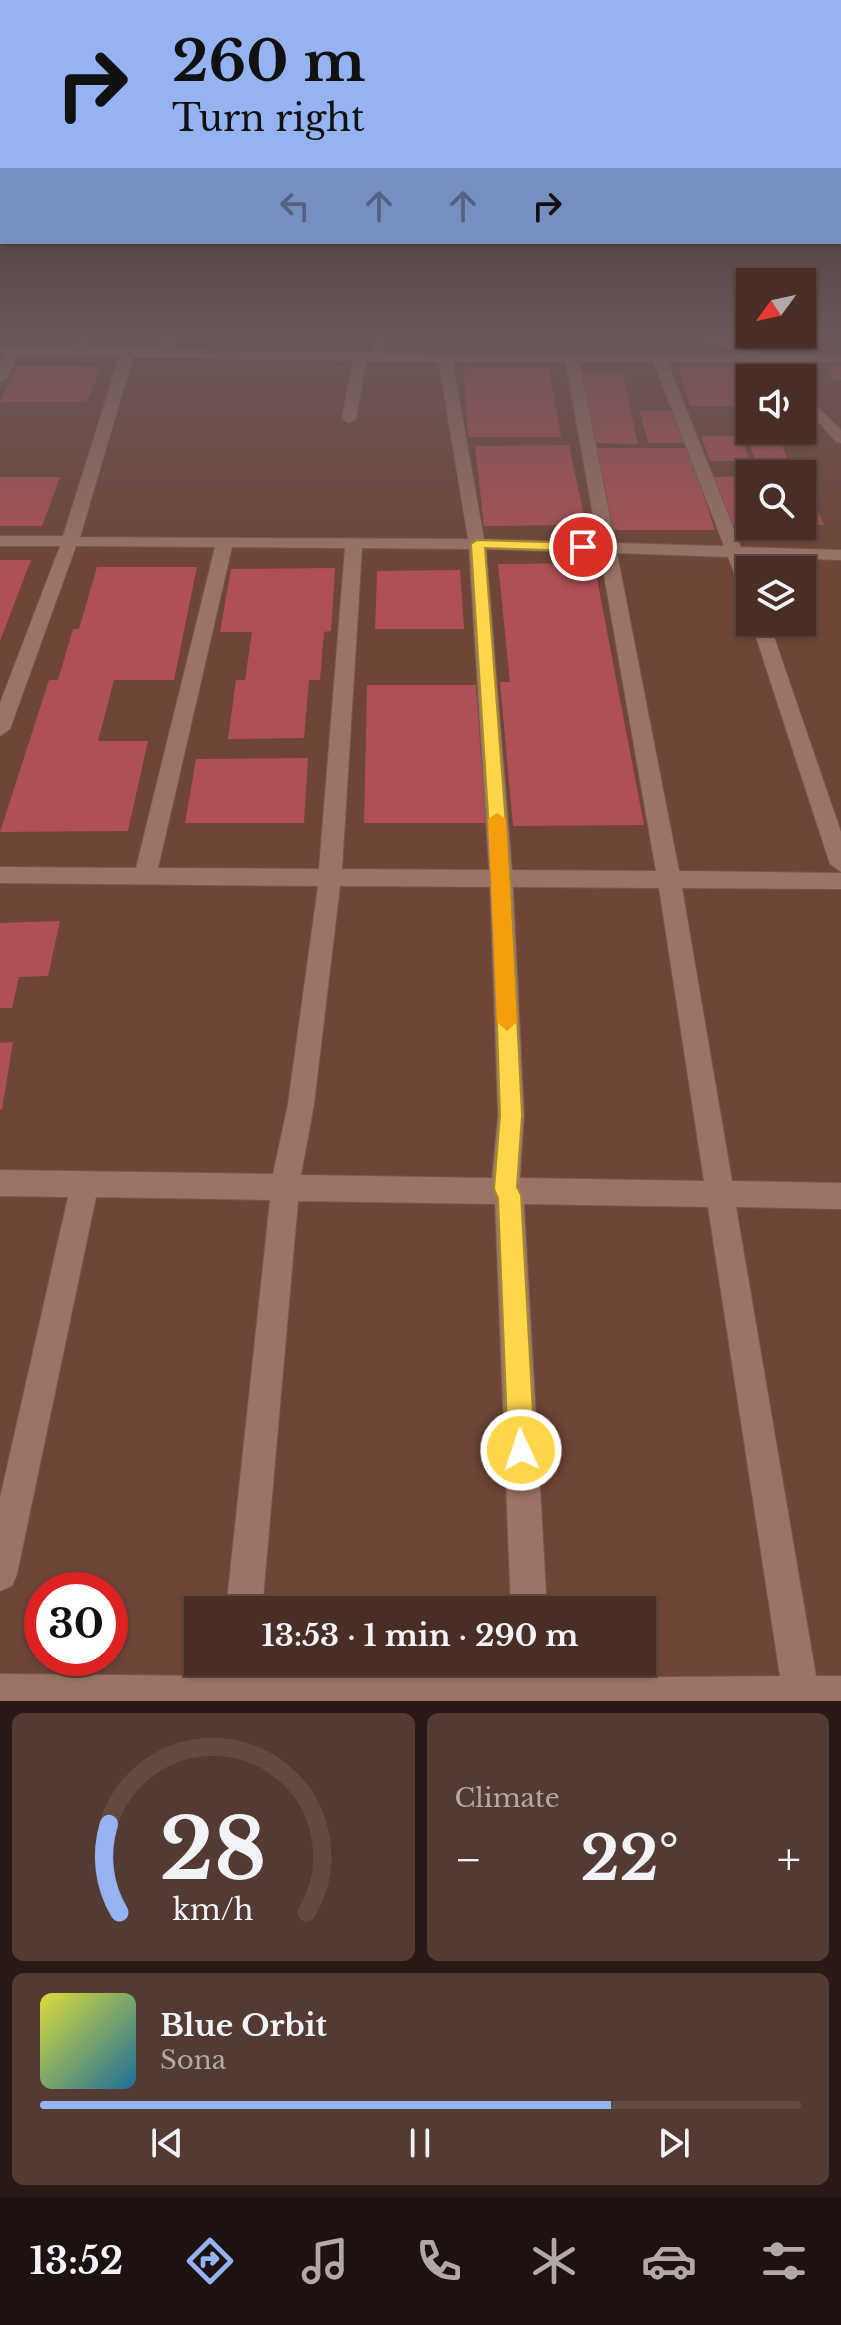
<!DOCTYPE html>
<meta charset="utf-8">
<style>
body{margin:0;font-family:"Libre Baskerville",serif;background:#533a32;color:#f1f3f6;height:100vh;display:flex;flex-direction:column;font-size:30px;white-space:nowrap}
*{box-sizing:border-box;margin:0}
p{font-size:26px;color:#b1a8a7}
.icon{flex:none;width:44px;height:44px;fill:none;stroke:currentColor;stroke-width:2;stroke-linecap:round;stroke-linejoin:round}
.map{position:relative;height:1701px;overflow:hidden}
.details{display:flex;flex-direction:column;gap:12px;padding:12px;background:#281914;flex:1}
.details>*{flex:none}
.banner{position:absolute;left:0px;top:0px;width:842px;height:244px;box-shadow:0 2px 6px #0004,0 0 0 2px #614a42;background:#95b2f1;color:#111;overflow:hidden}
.needle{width:52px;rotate:237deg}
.tools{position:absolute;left:736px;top:268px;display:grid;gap:16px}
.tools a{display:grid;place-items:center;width:80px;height:80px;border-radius:0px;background:#492e25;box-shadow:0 2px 6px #0004,0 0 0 2px #614a42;font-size:40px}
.speed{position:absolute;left:24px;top:1572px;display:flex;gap:16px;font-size:40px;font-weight:700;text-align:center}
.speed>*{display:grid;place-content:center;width:104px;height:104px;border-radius:50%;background:#492e25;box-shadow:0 2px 6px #0004,0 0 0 2px #614a42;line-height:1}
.speed .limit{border:12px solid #d22;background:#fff;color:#111}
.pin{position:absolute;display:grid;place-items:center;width:68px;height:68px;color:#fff;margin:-34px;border:4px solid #fff;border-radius:50%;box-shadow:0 2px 8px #0007}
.me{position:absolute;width:88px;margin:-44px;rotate:357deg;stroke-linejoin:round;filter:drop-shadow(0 0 6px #0008)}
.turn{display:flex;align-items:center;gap:28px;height:168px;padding:0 40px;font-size:36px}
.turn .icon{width:104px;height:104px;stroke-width:2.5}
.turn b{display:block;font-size:56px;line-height:68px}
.lanes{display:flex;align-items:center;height:76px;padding:0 40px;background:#0003;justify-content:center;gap:40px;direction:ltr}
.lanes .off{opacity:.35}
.big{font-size:60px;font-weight:800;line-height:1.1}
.details .tile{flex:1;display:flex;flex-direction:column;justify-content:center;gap:12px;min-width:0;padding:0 28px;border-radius:12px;background:#533a32}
.details .dial{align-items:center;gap:0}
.dial svg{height:208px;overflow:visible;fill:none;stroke:#614a42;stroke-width:7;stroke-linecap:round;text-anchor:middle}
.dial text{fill:#f1f3f6;stroke:none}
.song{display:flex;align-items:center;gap:24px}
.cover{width:96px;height:96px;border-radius:12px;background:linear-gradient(135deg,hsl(60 70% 55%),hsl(200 70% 35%))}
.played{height:8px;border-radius:4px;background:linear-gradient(90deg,#95b2f1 75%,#614a42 75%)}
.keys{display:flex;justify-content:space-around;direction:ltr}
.heat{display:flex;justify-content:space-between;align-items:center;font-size:44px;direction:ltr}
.details .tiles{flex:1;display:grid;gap:12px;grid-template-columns:1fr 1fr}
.tile:last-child{grid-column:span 2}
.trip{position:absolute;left:184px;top:1596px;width:472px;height:80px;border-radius:0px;background:#492e25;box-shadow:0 2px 6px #0004,0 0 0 2px #614a42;font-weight:800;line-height:80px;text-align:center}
.tab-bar{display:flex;height:128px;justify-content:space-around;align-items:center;background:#1d120f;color:#b1a8a7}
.tab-bar .icon{width:56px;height:56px}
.tab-bar .active{color:#95b2f1}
.tab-bar b{font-size:36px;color:#f1f3f6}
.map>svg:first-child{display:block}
.built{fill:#6f4537;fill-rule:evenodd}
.building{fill:#ae5055}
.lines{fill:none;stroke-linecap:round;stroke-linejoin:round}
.minor-casing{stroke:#75594f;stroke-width:2}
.tertiary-casing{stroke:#75594f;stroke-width:2}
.secondary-casing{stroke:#75594f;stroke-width:2}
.minor{fill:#9c7467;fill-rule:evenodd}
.tertiary{fill:#9c7467;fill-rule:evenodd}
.secondary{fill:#9c7467;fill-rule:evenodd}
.route{fill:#ffd54a;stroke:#a68a30;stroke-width:2}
.slow{fill:#f59e0b}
</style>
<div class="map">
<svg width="841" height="1701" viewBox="0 0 841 1701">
<rect width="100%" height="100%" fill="#613d31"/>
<path class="built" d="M 841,365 L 841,1701 L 0,1701 L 0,366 ZM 750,378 L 802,378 L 802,430 L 750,430 ZM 750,474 L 802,474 L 802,526 L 750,526 ZM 750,570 L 802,570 L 802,622 L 750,622 ZM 42,1590 L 110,1590 L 110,1658 L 42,1658 ZM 198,1610 L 642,1610 L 642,1662 L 198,1662 Z"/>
<path class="building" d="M 18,337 L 63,337 L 74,338 L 73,343 L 15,343 Z
M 100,337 L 132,337 L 130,344 L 98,344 Z
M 438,337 L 465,337 L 466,344 L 439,344 Z
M 472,337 L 506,337 L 508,345 L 473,346 Z
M 557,337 L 596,337 L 598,345 L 559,345 Z
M 603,337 L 624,337 L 626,345 L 606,345 Z
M 664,337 L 666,343 L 634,344 L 632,338 Z
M 756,337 L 802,337 L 807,344 L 763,346 Z
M 826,365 L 841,366 L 841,380 L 832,380 Z
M 17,366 L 101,367 L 86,402 L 0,402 Z
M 464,367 L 549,368 L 561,437 L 468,437 Z
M 678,367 L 751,367 L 756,378 L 750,378 L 750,406 L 690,406 Z
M 582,373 L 623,374 L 638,444 L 594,443 Z
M 640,411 L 675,411 L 684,443 L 648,443 Z
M 701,436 L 740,436 L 750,461 L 710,461 Z
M 748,440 L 780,440 L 791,468 L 758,468 Z
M 569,445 L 586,525 L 484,526 L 475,446 Z
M 592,448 L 688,448 L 715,530 L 610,530 Z
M 750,476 L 750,525 L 730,526 L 712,477 Z
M 0,477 L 60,477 L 42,526 L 0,526 Z
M 802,477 L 824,525 L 802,525 Z
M 0,560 L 31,560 L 0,641 Z
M 594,563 L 644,825 L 513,826 L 500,682 L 510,682 L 498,564 Z
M 97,567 L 197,567 L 174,680 L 114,680 L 98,741 L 148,741 L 128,831 L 0,832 L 49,680 L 58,680 L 73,629 L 79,629 Z
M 335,568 L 331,631 L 324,632 L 320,680 L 309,680 L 304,738 L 228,739 L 236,680 L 245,680 L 252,632 L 220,632 L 231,569 Z
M 460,570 L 464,629 L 375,629 L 377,571 Z
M 367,685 L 476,685 L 486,823 L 364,823 Z
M 308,758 L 304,823 L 185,823 L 196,759 Z
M 60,921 L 48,976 L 19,977 L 12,1008 L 0,1008 L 0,923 Z
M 13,1042 L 2,1109 L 0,1109 L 0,1043 Z"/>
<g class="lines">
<g class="minor-casing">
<path id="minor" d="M 79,337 L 93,337 L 86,354 L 79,358 L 72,354 Z
M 163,337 L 177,337 L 172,353 L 165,357 L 158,353 Z
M 373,337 L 386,337 L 385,360 L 373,357 Z
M 8,348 L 20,351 L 7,379 L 0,383 L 0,364 Z
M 127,350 L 134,354 L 80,537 L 468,539 L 438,358 L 445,354 L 452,358 L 484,539 L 598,543 L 565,359 L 572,355 L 579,359 L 615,543 L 724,546 L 652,358 L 659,354 L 666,358 L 741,547 L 841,550 L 841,560 L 745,557 L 750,570 L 750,596 L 741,591 L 728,557 L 617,553 L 679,871 L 841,873 L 841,889 L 682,888 L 732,1181 L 841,1183 L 841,1209 L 736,1207 L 816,1676 L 841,1676 L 841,1701 L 0,1701 L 0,1674 L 219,1676 L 221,1662 L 257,1662 L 256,1676 L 514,1678 L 513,1662 L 549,1662 L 550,1678 L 780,1676 L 708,1207 L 524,1204 L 547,1610 L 511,1610 L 495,1204 L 298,1201 L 262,1610 L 226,1610 L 270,1200 L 96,1197 L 17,1574 L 12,1586 L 0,1591 L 0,1498 L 68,1197 L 0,1196 L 0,1170 L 273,1174 L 288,1104 L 318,886 L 0,883 L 0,867 L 136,868 L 215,547 L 76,546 L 10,729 L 0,736 L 0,703 L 60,546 L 0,546 L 0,536 L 63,536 L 120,354 ZM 232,547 L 345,548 L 319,869 L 158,868 ZM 362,548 L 469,549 L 489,870 L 342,869 ZM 486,549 L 600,553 L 656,871 L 512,870 ZM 340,886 L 490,887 L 498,1115 L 492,1178 L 301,1175 L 314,1104 ZM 513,887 L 659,888 L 704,1181 L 520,1178 L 524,1115 Z
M 360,353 L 367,357 L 356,419 L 349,423 L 342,419 L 353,357 Z
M 766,355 L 776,355 L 795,378 L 781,378 L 764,358 Z
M 802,390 L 841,430 L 841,443 L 836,442 L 802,403 Z
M 751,622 L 769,622 L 841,832 L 841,872 L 830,864 Z"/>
</g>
<g class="tertiary-casing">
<path id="tertiary" d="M 687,337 L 708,337 L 778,358 L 771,362 Z"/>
</g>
<g class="secondary-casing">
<path id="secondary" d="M 0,347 L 445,354 L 841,354 L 841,362 L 445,362 L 0,355 Z"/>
</g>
<use href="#minor" class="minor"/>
<use href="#tertiary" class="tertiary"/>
<use href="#secondary" class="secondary"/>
</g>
<linearGradient id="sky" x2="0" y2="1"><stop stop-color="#35221b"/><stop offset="0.59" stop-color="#6a575a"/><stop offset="1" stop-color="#6a575a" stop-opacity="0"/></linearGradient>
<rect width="841" height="575" fill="url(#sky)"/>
<path class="route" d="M 477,540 L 583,543 L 590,547 L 583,551 L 485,548 L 510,878 L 522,1115 L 517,1187 L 521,1195 L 535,1450 L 531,1460 L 521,1464 L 512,1460 L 508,1450 L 498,1198 L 494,1189 L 500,1115 L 492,878 L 471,544 Z"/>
<path class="slow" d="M 497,813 L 506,819 L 517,1022 L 507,1031 L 497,1022 L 488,819 Z"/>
</svg>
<div class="tools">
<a><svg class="needle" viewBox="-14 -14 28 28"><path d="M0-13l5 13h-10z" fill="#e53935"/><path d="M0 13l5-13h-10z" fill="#b1a8a7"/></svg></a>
<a><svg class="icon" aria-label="sound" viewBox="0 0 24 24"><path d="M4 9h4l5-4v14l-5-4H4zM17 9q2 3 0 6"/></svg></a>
<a><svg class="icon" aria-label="search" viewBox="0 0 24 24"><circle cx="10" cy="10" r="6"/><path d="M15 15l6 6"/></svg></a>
<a><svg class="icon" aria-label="layers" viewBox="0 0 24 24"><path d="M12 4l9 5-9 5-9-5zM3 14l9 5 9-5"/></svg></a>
</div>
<div class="speed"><div class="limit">30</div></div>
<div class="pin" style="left:583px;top:547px;background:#d93025"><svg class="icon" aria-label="arrive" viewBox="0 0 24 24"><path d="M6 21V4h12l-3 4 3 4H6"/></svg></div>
<svg class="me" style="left:521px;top:1450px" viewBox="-20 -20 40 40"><circle r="17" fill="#ffd54a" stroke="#fff" stroke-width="3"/><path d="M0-11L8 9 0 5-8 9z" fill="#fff"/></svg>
<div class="trip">13:53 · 1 min · 290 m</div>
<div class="banner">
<div class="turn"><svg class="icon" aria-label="right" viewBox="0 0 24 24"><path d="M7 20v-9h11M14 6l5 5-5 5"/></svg><div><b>260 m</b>Turn right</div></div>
<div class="lanes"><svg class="icon off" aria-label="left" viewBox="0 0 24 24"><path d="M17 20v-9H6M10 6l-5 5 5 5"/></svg><svg class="icon off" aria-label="ahead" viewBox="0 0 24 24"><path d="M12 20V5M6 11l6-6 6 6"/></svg><svg class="icon off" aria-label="ahead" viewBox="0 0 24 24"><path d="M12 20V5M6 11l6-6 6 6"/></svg><svg class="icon" aria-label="right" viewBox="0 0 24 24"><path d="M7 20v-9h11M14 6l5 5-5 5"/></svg></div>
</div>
</div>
<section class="details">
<div class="tiles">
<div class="tile dial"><svg viewBox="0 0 100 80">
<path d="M14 69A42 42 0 1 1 86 69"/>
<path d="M14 69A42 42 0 0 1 10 35" stroke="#95b2f1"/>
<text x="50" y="56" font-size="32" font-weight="700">28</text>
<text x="50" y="72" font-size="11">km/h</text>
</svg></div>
<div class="tile"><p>Climate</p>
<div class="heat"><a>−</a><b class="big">22°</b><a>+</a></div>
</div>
<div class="tile">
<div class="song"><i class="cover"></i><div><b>Blue Orbit</b><p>Sona</p></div></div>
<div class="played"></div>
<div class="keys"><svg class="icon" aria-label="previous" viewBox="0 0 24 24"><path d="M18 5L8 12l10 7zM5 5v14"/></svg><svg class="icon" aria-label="pause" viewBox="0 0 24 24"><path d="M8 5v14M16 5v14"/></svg><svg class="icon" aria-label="next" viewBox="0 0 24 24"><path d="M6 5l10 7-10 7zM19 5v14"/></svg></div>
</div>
</div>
</section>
<nav class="tab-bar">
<b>13:52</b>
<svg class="icon active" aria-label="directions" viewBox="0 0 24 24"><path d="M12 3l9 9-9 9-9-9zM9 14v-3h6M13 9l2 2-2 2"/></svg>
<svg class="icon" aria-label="music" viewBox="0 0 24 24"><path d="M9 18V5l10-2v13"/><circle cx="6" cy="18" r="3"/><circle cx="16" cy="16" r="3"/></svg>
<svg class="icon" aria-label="phone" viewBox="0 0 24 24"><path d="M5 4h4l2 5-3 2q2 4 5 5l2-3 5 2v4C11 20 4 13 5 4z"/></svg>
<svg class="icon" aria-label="climate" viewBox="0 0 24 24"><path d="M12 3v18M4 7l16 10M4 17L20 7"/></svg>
<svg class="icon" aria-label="car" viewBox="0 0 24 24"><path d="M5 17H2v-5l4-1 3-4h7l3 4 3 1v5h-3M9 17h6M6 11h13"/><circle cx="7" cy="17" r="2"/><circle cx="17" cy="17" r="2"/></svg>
<svg class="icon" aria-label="filters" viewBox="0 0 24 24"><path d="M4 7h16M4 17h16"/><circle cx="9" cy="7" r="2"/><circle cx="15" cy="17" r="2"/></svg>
</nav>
